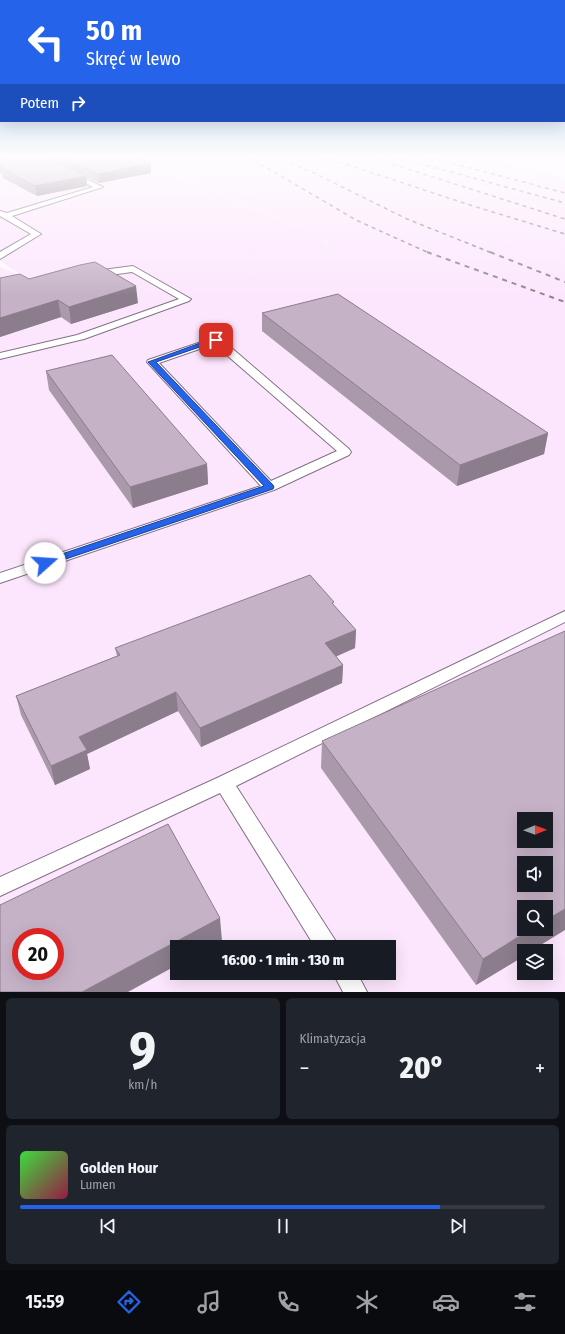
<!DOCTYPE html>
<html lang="pl">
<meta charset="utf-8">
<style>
body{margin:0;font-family:"Fira Sans Condensed",sans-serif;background:#20242c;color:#f1f3f6;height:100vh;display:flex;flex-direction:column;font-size:15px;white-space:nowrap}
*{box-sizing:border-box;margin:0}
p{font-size:13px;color:#9ea1a6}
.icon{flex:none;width:22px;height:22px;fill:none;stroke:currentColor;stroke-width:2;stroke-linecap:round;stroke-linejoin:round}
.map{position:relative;height:992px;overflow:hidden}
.side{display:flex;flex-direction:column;gap:6px;padding:6px;background:#0d0f14;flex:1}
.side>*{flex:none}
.guide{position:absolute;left:0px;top:0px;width:565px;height:122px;box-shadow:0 4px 16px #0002;background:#2563eb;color:#fff;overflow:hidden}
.needle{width:26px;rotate:89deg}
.tools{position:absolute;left:517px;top:812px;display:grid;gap:8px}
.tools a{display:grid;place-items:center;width:36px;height:36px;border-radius:0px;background:#171b24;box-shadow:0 4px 16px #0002;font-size:20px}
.speed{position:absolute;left:12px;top:928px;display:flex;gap:8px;font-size:20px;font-weight:700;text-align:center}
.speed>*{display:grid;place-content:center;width:52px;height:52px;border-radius:50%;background:#171b24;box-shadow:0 4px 16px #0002;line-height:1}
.speed .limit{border:6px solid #d22;background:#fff;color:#111}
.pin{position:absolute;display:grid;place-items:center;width:34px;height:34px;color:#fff;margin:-17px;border-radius:8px;box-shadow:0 2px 6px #0006}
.me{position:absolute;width:44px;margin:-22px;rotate:71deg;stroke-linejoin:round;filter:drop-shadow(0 0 3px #0008)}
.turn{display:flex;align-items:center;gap:14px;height:84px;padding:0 20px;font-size:18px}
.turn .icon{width:52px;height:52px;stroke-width:2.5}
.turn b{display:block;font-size:28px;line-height:34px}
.then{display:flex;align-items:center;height:38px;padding:0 20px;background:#0003;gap:8px;font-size:15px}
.big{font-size:30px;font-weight:800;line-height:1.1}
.side .widget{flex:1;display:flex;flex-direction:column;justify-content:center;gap:6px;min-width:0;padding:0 14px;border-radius:6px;background:#20242c}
.side .dial{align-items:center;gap:0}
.dial b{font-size:52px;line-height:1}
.song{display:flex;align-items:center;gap:12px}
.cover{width:48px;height:48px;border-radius:6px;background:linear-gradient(135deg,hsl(120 70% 55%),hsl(340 70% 35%))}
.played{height:4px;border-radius:2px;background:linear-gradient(90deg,#2563eb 80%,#363941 80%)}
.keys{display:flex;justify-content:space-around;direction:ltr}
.heat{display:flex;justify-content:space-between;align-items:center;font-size:22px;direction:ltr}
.side .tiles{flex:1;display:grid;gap:6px;grid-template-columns:1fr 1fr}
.widget:last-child{grid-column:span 2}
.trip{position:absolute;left:170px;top:940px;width:226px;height:40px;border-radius:0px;background:#171b24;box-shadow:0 4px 16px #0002;font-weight:800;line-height:40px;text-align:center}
.dock{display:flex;height:64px;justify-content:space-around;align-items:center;background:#090b0e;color:#9ea1a6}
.dock .icon{width:28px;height:28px}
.dock .active{color:#2563eb}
.dock b{font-size:18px;color:#f1f3f6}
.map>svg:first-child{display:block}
.built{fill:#fce6fd;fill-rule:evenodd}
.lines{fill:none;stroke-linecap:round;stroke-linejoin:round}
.service-casing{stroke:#847184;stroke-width:2}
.service{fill:#fff;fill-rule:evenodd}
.rail-far1{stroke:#8d868d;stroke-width:1.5;stroke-dasharray:4 4;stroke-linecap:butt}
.rail{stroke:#8d868d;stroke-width:2;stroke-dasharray:5 5;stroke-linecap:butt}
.wall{fill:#aa99ab}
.shaded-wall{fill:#8b7d8b}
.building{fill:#c6b2c7;stroke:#8b7d8b;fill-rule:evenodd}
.route{fill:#2563eb;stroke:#184099}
</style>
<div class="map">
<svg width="565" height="992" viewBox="0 0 565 992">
<rect width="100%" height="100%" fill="#fdf8fd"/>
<path class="built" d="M 0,157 L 129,157 L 326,239 L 327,253 L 327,239 L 131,157 L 484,157 L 565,178 L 565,992 L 0,992 L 0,267 L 27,278 L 0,261 ZM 524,819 L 546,819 L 546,841 L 524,841 ZM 524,863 L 546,863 L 546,885 L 524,885 ZM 524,907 L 546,907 L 546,929 L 524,929 ZM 21,937 L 55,937 L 55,971 L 21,971 ZM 177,947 L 389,947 L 389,973 L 177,973 ZM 524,951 L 546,951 L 546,973 L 524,973 Z"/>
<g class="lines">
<g class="service-casing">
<path id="service" d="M 71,172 L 103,187 L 12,216 L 41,234 L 0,259 L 0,252 L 31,234 L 0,216 L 0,211 L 7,213 L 93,187 L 69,175 L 68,174 Z
M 133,266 L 191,299 L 189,301 L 84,339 L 0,359 L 0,353 L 77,335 L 179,299 L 132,272 L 95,277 L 91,274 L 95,271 Z
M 216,337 L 220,338 L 349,449 L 351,452 L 349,455 L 274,490 L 0,583 L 0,573 L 261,486 L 147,362 L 148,360 ZM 214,344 L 337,451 L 271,481 L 159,363 Z
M 565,611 L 565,622 L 236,786 L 335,940 L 338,947 L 315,947 L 220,793 L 0,896 L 0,877 L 217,778 Z
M 333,973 L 357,973 L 367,992 L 343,992 Z"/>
</g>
<use href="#service" class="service"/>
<path class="rail-far1" d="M 246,157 L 274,172 L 356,220 L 429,253
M 275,157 L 314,173 L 407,219 L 492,253
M 324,157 L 470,205 L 565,234
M 370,157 L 565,219
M 396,157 L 565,203
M 429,157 L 565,193"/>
<path class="rail" d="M 427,252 L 565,302
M 490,252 L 565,282"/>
</g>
<path class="wall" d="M 0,157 L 136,157 L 151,163 L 151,173 L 99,183 L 86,177 L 87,186 L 37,196 L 3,178 L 2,174 L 0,173 Z
M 0,278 L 29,279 L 138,303 L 71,324 L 61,317 L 0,337 Z
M 262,313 L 548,433 L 544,454 L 457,486 L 262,331 Z
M 46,371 L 207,464 L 208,484 L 133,508 L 49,390 Z
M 334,606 L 356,630 L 355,648 L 336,656 L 343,665 L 342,683 L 201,747 L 178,711 L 87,754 L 90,769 L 55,785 L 21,715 L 16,696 L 117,656 L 115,648 Z
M 322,741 L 524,951 L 524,956 L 476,985 L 321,768 Z"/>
<path class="shaded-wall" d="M 151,163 L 151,173 L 99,183 L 98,174 Z
M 86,176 L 87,186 L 37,196 L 35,186 Z
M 136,286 L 138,303 L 71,324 L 69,307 Z
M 58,300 L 61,317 L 0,337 L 0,318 Z
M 548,433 L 544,454 L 457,486 L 460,465 Z
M 207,464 L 208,484 L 133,508 L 130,487 Z
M 356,630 L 355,648 L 324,662 L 325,643 Z
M 343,665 L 342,683 L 201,747 L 200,728 Z
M 176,692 L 178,711 L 87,754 L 90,769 L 55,785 L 51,766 L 79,737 Z
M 565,909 L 565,930 L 531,951 L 524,951 L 524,956 L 476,985 L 483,959 L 531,929 L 546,929 L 546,920 Z
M 220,918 L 222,941 L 211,947 L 177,947 L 177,965 L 128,992 L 82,992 Z"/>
<path class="building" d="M 0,157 L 46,157 L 86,176 L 35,186 L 1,168 L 5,168 L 0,165 Z
M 62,157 L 136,157 L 151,163 L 98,174 Z
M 95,262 L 136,286 L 69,307 L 58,300 L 0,318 L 0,278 L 20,274 L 29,279 L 80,265 Z
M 338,294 L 548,433 L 460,465 L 262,313 Z
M 112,355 L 207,464 L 130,487 L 46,371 Z
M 310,575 L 334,602 L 332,603 L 356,630 L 325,643 L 343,665 L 200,728 L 176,692 L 79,737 L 87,750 L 51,766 L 16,696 L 120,655 L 115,648 Z
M 565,631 L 565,909 L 546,920 L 546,907 L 524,907 L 524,929 L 531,929 L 483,959 L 322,741 ZM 524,819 L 546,819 L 546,841 L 524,841 ZM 524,863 L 546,863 L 546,885 L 524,885 Z
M 168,824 L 220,918 L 82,992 L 0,992 L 0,905 ZM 21,937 L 55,937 L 55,971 L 21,971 Z"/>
<linearGradient id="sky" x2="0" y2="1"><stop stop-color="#8cbde0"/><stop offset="0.53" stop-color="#fefcfe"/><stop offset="1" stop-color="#fefcfe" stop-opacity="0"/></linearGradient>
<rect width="565" height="296" fill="url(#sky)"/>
<path class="route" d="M 214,338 L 220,340 L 156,362 L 273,485 L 274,487 L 273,489 L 48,565 L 41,565 L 40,563 L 41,561 L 264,486 L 148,362 Z"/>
</svg>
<div class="tools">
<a><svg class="needle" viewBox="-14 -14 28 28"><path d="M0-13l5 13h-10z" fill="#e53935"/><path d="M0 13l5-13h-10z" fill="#9ea1a6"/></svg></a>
<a><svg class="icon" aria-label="sound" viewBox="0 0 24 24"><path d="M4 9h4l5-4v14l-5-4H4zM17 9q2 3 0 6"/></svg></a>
<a><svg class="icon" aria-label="search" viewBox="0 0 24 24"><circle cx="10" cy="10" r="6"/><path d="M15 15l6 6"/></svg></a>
<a><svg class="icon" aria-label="layers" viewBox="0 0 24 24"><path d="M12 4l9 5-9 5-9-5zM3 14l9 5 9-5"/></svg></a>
</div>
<div class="speed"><div class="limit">20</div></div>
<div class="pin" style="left:216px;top:340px;background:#d93025"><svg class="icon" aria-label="arrive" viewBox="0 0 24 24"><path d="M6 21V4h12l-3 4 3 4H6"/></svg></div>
<svg class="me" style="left:45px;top:563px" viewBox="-20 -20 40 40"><circle r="19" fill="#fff"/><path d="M0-13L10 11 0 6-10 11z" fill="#2563eb"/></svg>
<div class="trip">16:00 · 1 min · 130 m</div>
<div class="guide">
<div class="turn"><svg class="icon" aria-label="left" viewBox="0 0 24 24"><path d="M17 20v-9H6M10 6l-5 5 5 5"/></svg><div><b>50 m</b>Skręć w lewo</div></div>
<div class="then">Potem<svg class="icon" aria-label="right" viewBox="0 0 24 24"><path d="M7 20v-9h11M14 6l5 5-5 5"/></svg></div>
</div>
</div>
<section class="side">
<div class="tiles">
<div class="widget dial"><b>9</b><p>km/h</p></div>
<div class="widget"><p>Klimatyzacja</p>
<div class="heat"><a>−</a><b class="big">20°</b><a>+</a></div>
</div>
<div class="widget">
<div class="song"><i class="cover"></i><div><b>Golden Hour</b><p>Lumen</p></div></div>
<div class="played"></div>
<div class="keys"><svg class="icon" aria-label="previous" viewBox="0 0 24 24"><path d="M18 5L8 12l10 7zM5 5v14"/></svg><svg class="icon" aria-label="pause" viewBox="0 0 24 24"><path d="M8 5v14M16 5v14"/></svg><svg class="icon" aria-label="next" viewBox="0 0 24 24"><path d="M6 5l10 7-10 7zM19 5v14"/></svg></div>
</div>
</div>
</section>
<nav class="dock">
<b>15:59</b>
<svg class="icon active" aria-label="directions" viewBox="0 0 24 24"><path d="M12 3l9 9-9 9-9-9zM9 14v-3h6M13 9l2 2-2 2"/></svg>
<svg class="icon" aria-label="music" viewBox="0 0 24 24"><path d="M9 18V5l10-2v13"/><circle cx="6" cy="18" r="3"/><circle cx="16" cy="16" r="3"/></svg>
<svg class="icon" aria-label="phone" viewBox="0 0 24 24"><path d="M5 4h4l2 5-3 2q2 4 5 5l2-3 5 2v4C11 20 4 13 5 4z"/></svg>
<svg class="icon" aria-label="climate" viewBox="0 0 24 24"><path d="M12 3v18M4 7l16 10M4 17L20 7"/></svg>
<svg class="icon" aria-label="car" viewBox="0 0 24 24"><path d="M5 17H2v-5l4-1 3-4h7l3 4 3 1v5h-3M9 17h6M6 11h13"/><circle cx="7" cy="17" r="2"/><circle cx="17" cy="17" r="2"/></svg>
<svg class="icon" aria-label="filters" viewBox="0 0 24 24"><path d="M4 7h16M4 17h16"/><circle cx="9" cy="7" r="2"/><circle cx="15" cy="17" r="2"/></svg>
</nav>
